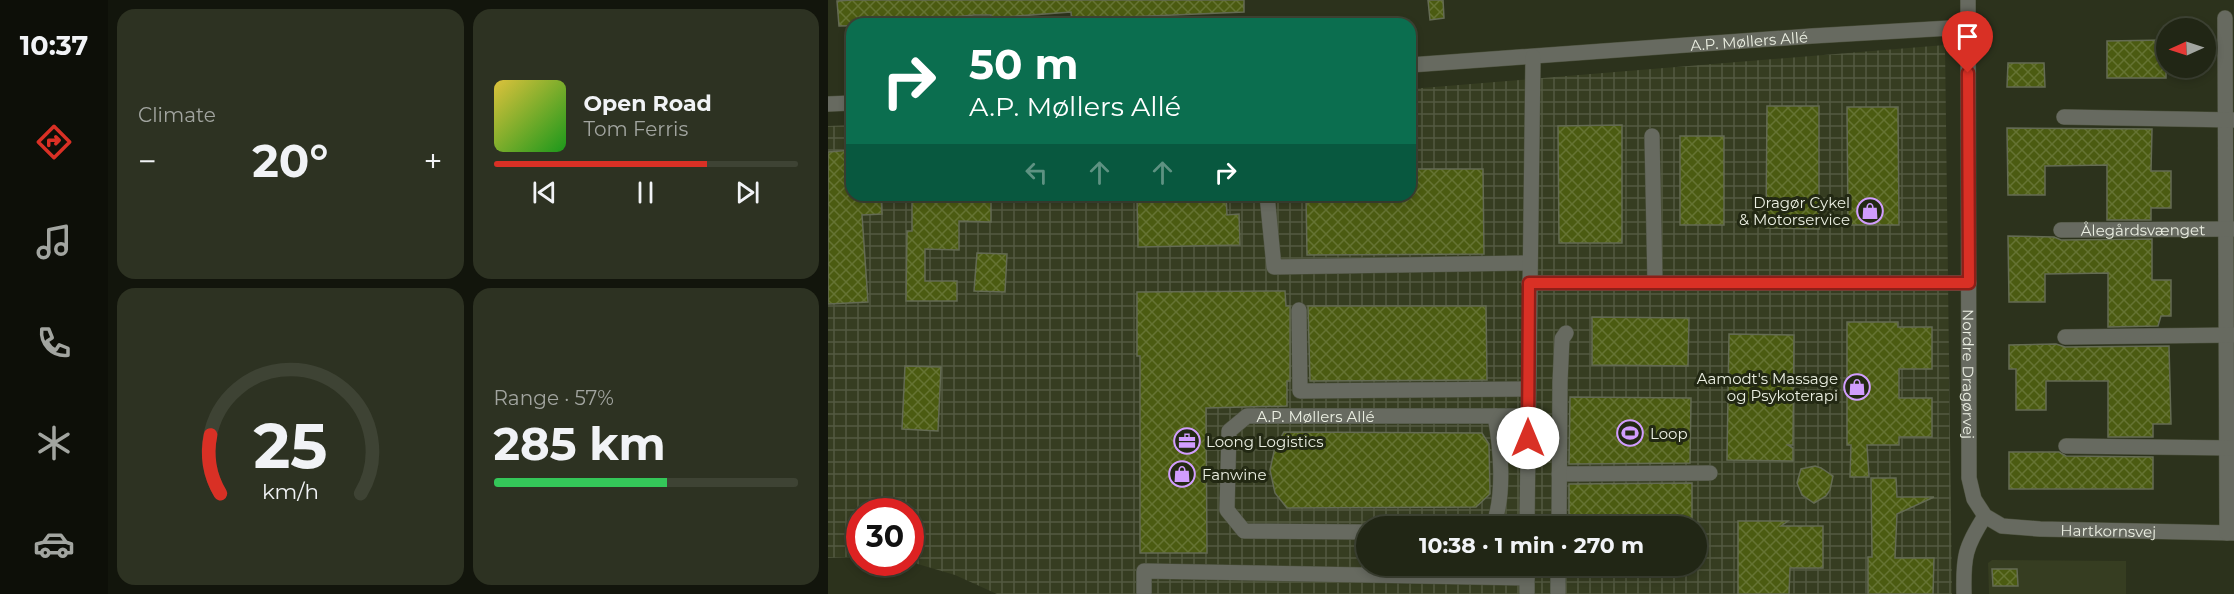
<!DOCTYPE html>
<meta charset="utf-8">
<style>
body{margin:0;font-family:Montserrat,sans-serif;background:#2d3222;color:#f1f3f6;height:100vh;display:flex;flex-direction:column;font-size:22px;white-space:nowrap}
*{box-sizing:border-box;margin:0}
p{font-size:20px;color:#a2a5a0}
.icon{flex:none;width:33px;height:33px;fill:none;stroke:currentColor;stroke-width:2;stroke-linecap:round;stroke-linejoin:round}
.map{position:relative;flex:1;overflow:hidden}
.side{display:flex;flex-direction:column;gap:9px;padding:9px;background:#12150c;width:720px}
.side>*{flex:none}
.hud{position:absolute;left:18px;top:18px;width:570px;height:183px;border-radius:18px;box-shadow:0 3px 9px #0003,0 0 0 2px #3e4334;background:#0b6e4f;color:#fff;overflow:hidden}
.needle{width:39px;rotate:267deg}
.tools{position:absolute;left:1328px;top:18px;display:grid;gap:12px}
.tools a{display:grid;place-items:center;width:60px;height:60px;border-radius:50%;background:#212615;box-shadow:0 3px 9px #0003,0 0 0 2px #3e4334;font-size:30px}
.speed{position:absolute;left:18px;top:498px;display:flex;gap:12px;font-size:30px;font-weight:700;text-align:center}
.speed>*{display:grid;place-content:center;width:78px;height:78px;border-radius:50%;background:#212615;box-shadow:0 3px 9px #0003,0 0 0 2px #3e4334;line-height:1}
.speed .limit{border:9px solid #d22;background:#fff;color:#111}
.pin{position:absolute;display:grid;place-items:center;width:51px;height:51px;color:#fff;margin:-62px -26px;border-radius:50% 50% 50% 0;rotate:-45deg;box-shadow:0 0 6px #0007}
.pin .icon{rotate:45deg}
.me{position:absolute;width:66px;margin:-33px;rotate:0deg;stroke-linejoin:round;filter:drop-shadow(0 0 4px #0008)}
.turn{display:flex;align-items:center;gap:21px;height:126px;padding:0 24px;font-size:27px}
.turn .icon{width:78px;height:78px;stroke-width:2.5}
.turn b{display:block;font-size:42px;line-height:51px}
.lanes{display:flex;align-items:center;height:57px;padding:0 24px;background:#0003;justify-content:center;gap:30px;direction:ltr}
.lanes .off{opacity:.35}
.big{font-size:45px;font-weight:700;line-height:1.1}
.side .widget{flex:1;display:flex;flex-direction:column;justify-content:center;gap:9px;min-width:0;padding:0 21px;border-radius:18px;background:#2d3222}
.side .dial{align-items:center;gap:0}
.dial svg{height:156px;overflow:visible;fill:none;stroke:#3e4334;stroke-width:7;stroke-linecap:round;text-anchor:middle}
.dial text{fill:#f1f3f6;stroke:none}
.song{display:flex;align-items:center;gap:18px}
.cover{width:72px;height:72px;border-radius:9px;background:linear-gradient(135deg,hsl(50 70% 55%),hsl(120 70% 35%))}
.played{height:6px;border-radius:3px;background:linear-gradient(90deg,#d93025 70%,#3e4334 70%)}
.keys{display:flex;justify-content:space-around;direction:ltr}
.heat{display:flex;justify-content:space-between;align-items:center;font-size:33px;direction:ltr}
.charge{height:9px;border-radius:4px;background:linear-gradient(90deg,#34c759 57%,#3e4334 0)}
.side .tiles{flex:1;display:grid;gap:9px;grid-template-columns:repeat(2,1fr)}
.trip{position:absolute;left:528px;top:516px;width:351px;height:60px;border-radius:30px;background:#212615;box-shadow:0 3px 9px #0003,0 0 0 2px #3e4334;font-weight:700;line-height:60px;text-align:center}
main{display:flex;flex:1;min-height:0}
.menu{display:flex;flex-direction:column;width:108px;justify-content:space-around;align-items:center;background:#0d0f08;color:#a2a5a0}
.menu .icon{width:42px;height:42px}
.menu .active{color:#d93025}
.menu b{font-size:27px;color:#f1f3f6}
.map>svg:first-child{display:block}
.built{fill:#363d21}
.industrial{fill:url(#industrial-grid);fill-rule:evenodd}
.building{fill:url(#building-cross-hatch);stroke:#646b53;stroke-width:1.5}
.lines{fill:none;stroke-linecap:round;stroke-linejoin:round}
.minor-casing{stroke:#4b503c;stroke-width:16}
.minor{stroke:#676a60;stroke-width:15}
.route-casing{stroke:#8d1f18;stroke-width:15}
.route{stroke:#d93025;stroke-width:10}
.labels{text-anchor:middle;dominant-baseline:central;stroke-width:6;stroke-linejoin:round;paint-order:stroke}
.street-label{font-size:15px;fill:#ebefe2;stroke:#222813}
.poi-label{font-size:15px;fill:#ebefe2;stroke:#222813;text-anchor:start}
</style>
<main>
<nav class="menu">
<b>10:37</b>
<svg class="icon active" aria-label="directions" viewBox="0 0 24 24"><path d="M12 3l9 9-9 9-9-9zM9 14v-3h6M13 9l2 2-2 2"/></svg>
<svg class="icon" aria-label="music" viewBox="0 0 24 24"><path d="M9 18V5l10-2v13"/><circle cx="6" cy="18" r="3"/><circle cx="16" cy="16" r="3"/></svg>
<svg class="icon" aria-label="phone" viewBox="0 0 24 24"><path d="M5 4h4l2 5-3 2q2 4 5 5l2-3 5 2v4C11 20 4 13 5 4z"/></svg>
<svg class="icon" aria-label="climate" viewBox="0 0 24 24"><path d="M12 3v18M4 7l16 10M4 17L20 7"/></svg>
<svg class="icon" aria-label="car" viewBox="0 0 24 24"><path d="M5 17H2v-5l4-1 3-4h7l3 4 3 1v5h-3M9 17h6M6 11h13"/><circle cx="7" cy="17" r="2"/><circle cx="17" cy="17" r="2"/></svg>
</nav>
<section class="side">
<div class="tiles">
<div class="widget"><p>Climate</p>
<div class="heat"><a>−</a><b class="big">20°</b><a>+</a></div>
</div>
<div class="widget">
<div class="song"><i class="cover"></i><div><b>Open Road</b><p>Tom Ferris</p></div></div>
<div class="played"></div>
<div class="keys"><svg class="icon" aria-label="previous" viewBox="0 0 24 24"><path d="M18 5L8 12l10 7zM5 5v14"/></svg><svg class="icon" aria-label="pause" viewBox="0 0 24 24"><path d="M8 5v14M16 5v14"/></svg><svg class="icon" aria-label="next" viewBox="0 0 24 24"><path d="M6 5l10 7-10 7zM19 5v14"/></svg></div>
</div>
<div class="widget dial"><svg viewBox="0 0 100 80">
<path d="M14 69A42 42 0 1 1 86 69"/>
<path d="M14 69A42 42 0 0 1 9 39" stroke="#d93025"/>
<text x="50" y="56" font-size="32" font-weight="700">25</text>
<text x="50" y="72" font-size="11">km/h</text>
</svg></div>
<div class="widget"><p>Range · 57%</p><b class="big">285 km</b><div class="charge"></div></div>
</div>
</section>
<div class="map">
<svg width="1406" height="594" viewBox="0 0 1406 594">
<defs>
<pattern id="industrial-grid" width="8" height="8" patternUnits="userSpaceOnUse" patternTransform="scale(1.5)"><rect width="8" height="8" fill="#363d21"/><path d="M0 4h8M4 0v8" fill="none" stroke="#535941"/></pattern>
<pattern id="building-cross-hatch" width="8" height="8" patternUnits="userSpaceOnUse" patternTransform="scale(1.5)"><rect width="8" height="8" fill="#4b5b11"/><path d="M0 0l8 8M0 8l8-8" fill="none" stroke="#657333"/></pattern>
</defs>
<rect width="100%" height="100%" fill="#2c321c"/>
<path class="built" d="M 1164,560 L 1298,561 L 1298,594 L 1161,594 L 1160,563 Z"/>
<path class="industrial" d="M 1117,45 L 1124,594 L 169,594 L 127,575 L 83,562 L 82,512 L 32,512 L 31,557 L 0,558 L 0,126 L 24,125 L 24,195 L 582,195 L 582,89 ZM 538,526 L 868,526 L 868,566 L 538,566 Z"/>
<path class="building" d="M 25,0 L 416,0 L 416,12 L 299,17 L 299,19 L 265,22 L 265,24 L 244,24 L 243,12 L 163,18 L 163,15 L 146,15 L 105,19 L 106,24 L 11,26 L 9,1 Z
M 600,0 L 615,0 L 616,18 L 602,20 Z
M 1338,40 L 1338,78 L 1279,78 L 1279,41 Z
M 1180,63 L 1216,63 L 1217,87 L 1179,87 Z
M 939,106 L 991,106 L 991,229 L 938,228 Z
M 1019,107 L 1070,107 L 1071,225 L 1020,225 Z
M 794,125 L 794,243 L 731,243 L 730,126 Z
M 1179,128 L 1324,129 L 1323,171 L 1343,171 L 1343,208 L 1323,208 L 1323,220 L 1279,220 L 1279,165 L 1217,166 L 1217,195 L 1180,195 Z
M 852,136 L 896,136 L 896,225 L 852,225 Z
M 24,150 L 24,195 L 53,195 L 54,214 L 34,215 L 40,302 L 0,304 L 0,152 Z
M 582,169 L 655,169 L 656,254 L 479,255 L 478,195 L 582,195 Z
M 84,195 L 107,195 L 107,198 L 163,197 L 163,222 L 131,221 L 131,250 L 97,249 L 97,281 L 129,281 L 129,301 L 78,301 L 79,231 L 84,231 Z
M 309,195 L 398,195 L 399,215 L 411,214 L 412,245 L 310,247 Z
M 1180,236 L 1226,237 L 1233,240 L 1324,239 L 1324,280 L 1343,280 L 1343,316 L 1333,316 L 1330,326 L 1280,327 L 1280,273 L 1217,274 L 1217,302 L 1181,302 Z
M 149,253 L 179,254 L 177,292 L 146,291 Z
M 457,291 L 458,306 L 462,306 L 462,381 L 459,381 L 459,406 L 378,408 L 379,553 L 312,553 L 312,356 L 309,356 L 309,292 Z
M 480,306 L 658,306 L 659,380 L 482,381 Z
M 764,317 L 861,318 L 860,366 L 764,365 Z
M 1019,322 L 1070,322 L 1070,327 L 1104,327 L 1104,369 L 1071,369 L 1071,398 L 1104,398 L 1104,437 L 1071,437 L 1071,445 L 1039,445 L 1041,477 L 1022,477 L 1023,445 L 1019,445 Z
M 901,334 L 966,335 L 965,445 L 960,445 L 965,448 L 965,461 L 899,460 Z
M 1228,344 L 1237,347 L 1341,346 L 1343,424 L 1325,424 L 1325,437 L 1280,437 L 1280,381 L 1218,381 L 1218,410 L 1188,410 L 1188,369 L 1181,369 L 1181,345 Z
M 77,366 L 113,367 L 110,431 L 74,429 Z
M 742,397 L 863,398 L 862,463 L 741,464 Z
M 456,432 L 654,433 L 661,444 L 662,494 L 648,507 L 459,508 L 447,493 L 442,470 L 447,447 Z
M 1181,452 L 1231,452 L 1238,456 L 1325,457 L 1325,489 L 1181,489 Z
M 987,466 L 993,468 L 1005,476 L 1002,490 L 998,496 L 986,503 L 974,495 L 969,483 L 973,469 Z
M 1043,478 L 1068,478 L 1069,497 L 1106,497 L 1069,514 L 1067,558 L 1106,558 L 1105,594 L 1040,594 L 1040,557 L 1044,557 Z
M 864,483 L 864,526 L 741,526 L 741,484 Z
M 910,521 L 960,521 L 953,526 L 995,526 L 995,568 L 962,568 L 961,594 L 910,594 Z
M 1164,569 L 1189,569 L 1190,586 L 1165,586 Z"/>
<g class="lines">
<g class="minor-casing">
<g id="minor">
<path id="s1" d="M 1140,0 L 1141,478 L 1146,499 L 1157,516 L 1174,526 L 1212,529 L 1406,533"/>
<path d="M 1397,18 L 1399,533"/>
<path id="s2" d="M 582,65 L 984,36 L 1140,27"/>
<path d="M 0,104 L 24,103"/>
<path d="M 1236,117 L 1406,120"/>
<path d="M 824,136 L 827,283"/>
<path d="M 439,195 L 446,267 L 701,263"/>
<path id="s3" d="M 1233,230 L 1406,229"/>
<path d="M 701,283 L 1141,283"/>
<path d="M 471,310 L 472,391 L 700,389"/>
<path d="M 1237,337 L 1406,335"/>
<path d="M 1238,446 L 1406,448"/>
<path d="M 731,474 L 882,473"/>
<path d="M 665,526 C 677,495 673,449 667,416"/>
<path d="M 699,526 L 705,57"/>
<path d="M 731,526 L 732,382 L 734,339 L 738,333"/>
<path id="s4" d="M 538,532 L 416,531 L 399,510 L 401,431 L 419,416 L 700,416"/>
<path d="M 316,594 L 316,571 L 699,578"/>
<path d="M 699,594 L 699,566"/>
<path d="M 730,594 L 730,566"/>
<path d="M 1136,594 C 1135,557 1137,547 1157,516"/>
</g>
</g>
<use href="#minor" class="minor"/>
</g>
<g class="lines">
<g class="route-casing">
<path id="route" d="M 700,438 L 701,283 L 1141,283 L 1140,73"/>
</g>
<use href="#route" class="route"/>
</g>
<defs>
<g id="shop-ring" transform="scale(1.35)"><circle r="9.5" fill="#222813" stroke="#d19dfe" stroke-width="1.5"/><path d="M-5-2.5h2.3a2.7 3.5 0 0 1 5.4 0H5L5.5 6h-11ZM-1.5-2.5h3a1.5 2.3 0 0 0-3 0Z" fill="#d19dfe"/></g>
<g id="stadium-ring" transform="scale(1.35)"><circle r="9.5" fill="#222813" stroke="#d19dfe" stroke-width="1.5"/><path d="M0-5a6.5 5 0 1 0 0 10a6.5 5 0 1 0 0-10ZM-3.5-1.8h7v3.6h-7Z" fill="#d19dfe"/></g>
<g id="office-ring" transform="scale(1.35)"><circle r="9.5" fill="#222813" stroke="#d19dfe" stroke-width="1.5"/><path d="M-6-3h4V-5.5h4V-3h4V5H-6ZM-1-4.5V-3h2v-1.5ZM-6 0V1H6V0Z" fill="#d19dfe"/></g>
</defs>
<g fill-rule="evenodd">
<use href="#shop-ring" x="1042" y="211"/>
<use href="#shop-ring" x="1029" y="387"/>
<use href="#stadium-ring" x="802" y="433"/>
<use href="#office-ring" x="359" y="441"/>
<use href="#shop-ring" x="354" y="474"/>
</g>
<g class="labels">
<g class="street-label">
<text stroke="none"><textPath href="#s2" startOffset="340">A.P. Møllers Allé</textPath></text>
<text stroke="none"><textPath href="#s3" startOffset="82">Ålegårdsvænget</textPath></text>
<text stroke="none"><textPath href="#s1" startOffset="374">Nordre Dragørvej</textPath></text>
<text stroke="none"><textPath href="#s4" startOffset="320">A.P. Møllers Allé</textPath></text>
<text stroke="none"><textPath href="#s1" startOffset="646">Hartkornsvej</textPath></text>
</g>
<g class="poi-label">
<text x="1022" y="202" text-anchor="end">Dragør Cykel<tspan x="1022" dy="17">&amp; Motorservice</tspan></text>
<text x="1010" y="378" text-anchor="end">Aamodt's Massage<tspan x="1010" dy="17">og Psykoterapi</tspan></text>
<text x="822" y="433">Loop</text>
<text x="378" y="441">Loong Logistics</text>
<text x="374" y="474">Fanwine</text>
</g>
</g>
</svg>
<div class="tools">
<a><svg class="needle" viewBox="-14 -14 28 28"><path d="M0-13l5 13h-10z" fill="#e53935"/><path d="M0 13l5-13h-10z" fill="#a2a5a0"/></svg></a>
</div>
<div class="speed"><div class="limit">30</div></div>
<div class="pin" style="left:1140px;top:73px;background:#d93025"><svg class="icon" aria-label="arrive" viewBox="0 0 24 24"><path d="M6 21V4h12l-3 4 3 4H6"/></svg></div>
<svg class="me" style="left:700px;top:438px" viewBox="-20 -20 40 40"><circle r="19" fill="#fff"/><path d="M0-13L10 11 0 6-10 11z" fill="#d93025"/></svg>
<div class="trip">10:38 · 1 min · 270 m</div>
<div class="hud">
<div class="turn"><svg class="icon" aria-label="right" viewBox="0 0 24 24"><path d="M7 20v-9h11M14 6l5 5-5 5"/></svg><div><b>50 m</b>A.P. Møllers Allé</div></div>
<div class="lanes"><svg class="icon off" aria-label="left" viewBox="0 0 24 24"><path d="M17 20v-9H6M10 6l-5 5 5 5"/></svg><svg class="icon off" aria-label="ahead" viewBox="0 0 24 24"><path d="M12 20V5M6 11l6-6 6 6"/></svg><svg class="icon off" aria-label="ahead" viewBox="0 0 24 24"><path d="M12 20V5M6 11l6-6 6 6"/></svg><svg class="icon" aria-label="right" viewBox="0 0 24 24"><path d="M7 20v-9h11M14 6l5 5-5 5"/></svg></div>
</div>
</div>
</main>
